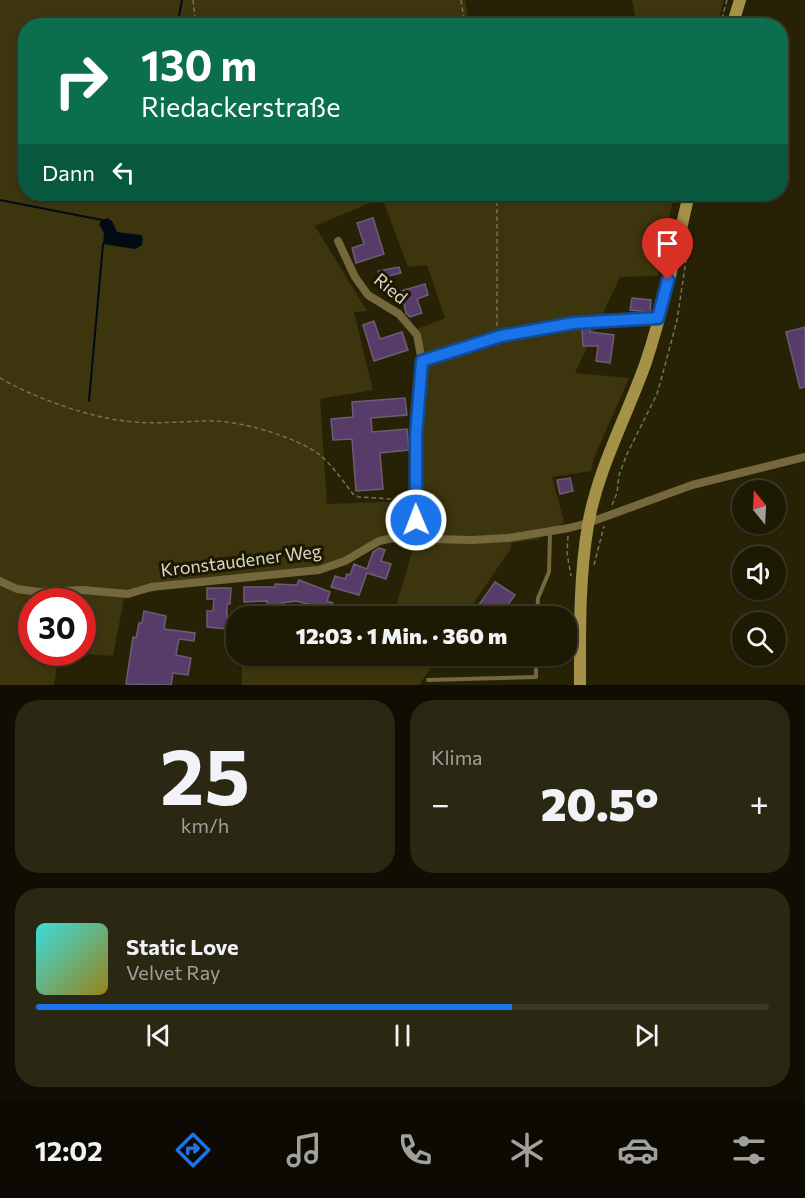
<!DOCTYPE html>
<html lang="de">
<meta charset="utf-8">
<style>
body{margin:0;font-family:Commissioner,sans-serif;background:#2a2713;color:#f1f3f6;height:100vh;display:flex;flex-direction:column;font-size:22px;white-space:nowrap}
*{box-sizing:border-box;margin:0}
p{font-size:20px;color:#a0a19a}
.icon{flex:none;width:33px;height:33px;fill:none;stroke:currentColor;stroke-width:2;stroke-linecap:round;stroke-linejoin:round}
.map{position:relative;height:685px;overflow:hidden}
.sheet{display:flex;flex-direction:column;gap:15px;padding:15px;background:#100e02;flex:1}
.sheet>*{flex:none}
.hud{position:absolute;left:18px;top:18px;width:770px;height:183px;border-radius:24px;box-shadow:0 2px 4px #0004,0 0 0 2px #3b3826;background:#0b6e4f;color:#fff;overflow:hidden}
.needle{width:39px;rotate:342deg}
.controls{position:absolute;left:732px;top:480px;display:grid;gap:12px}
.controls a{display:grid;place-items:center;width:54px;height:54px;border-radius:50%;background:#1d1a04;box-shadow:0 2px 4px #0004,0 0 0 2px #3b3826;font-size:30px}
.speed{position:absolute;left:18px;top:588px;display:flex;gap:12px;font-size:30px;font-weight:700;text-align:center}
.speed>*{display:grid;place-content:center;width:78px;height:78px;border-radius:50%;background:#1d1a04;box-shadow:0 2px 4px #0004,0 0 0 2px #3b3826;line-height:1}
.speed .limit{border:9px solid #d22;background:#fff;color:#111}
.pin{position:absolute;display:grid;place-items:center;width:51px;height:51px;color:#fff;margin:-62px -26px;border-radius:50% 50% 50% 0;rotate:-45deg;box-shadow:0 0 6px #0007}
.pin .icon{rotate:45deg}
.me{position:absolute;width:66px;margin:-33px;rotate:359deg;stroke-linejoin:round;filter:drop-shadow(0 0 4px #0008)}
.turn{display:flex;align-items:center;gap:21px;height:126px;padding:0 24px;font-size:27px}
.turn .icon{width:78px;height:78px;stroke-width:2.5}
.turn b{display:block;font-size:42px;line-height:51px}
.then{display:flex;align-items:center;height:57px;padding:0 24px;background:#0003;gap:12px;font-size:22px}
.big{font-size:45px;font-weight:800;line-height:1.1}
.sheet .widget{flex:1;display:flex;flex-direction:column;justify-content:center;gap:9px;min-width:0;padding:0 21px;border-radius:24px;background:#2a2713}
.sheet .dial{align-items:center;gap:0}
.dial b{font-size:78px;line-height:1}
.song{display:flex;align-items:center;gap:18px}
.cover{width:72px;height:72px;border-radius:9px;background:linear-gradient(135deg,hsl(180 70% 55%),hsl(50 70% 35%))}
.played{height:6px;border-radius:3px;background:linear-gradient(90deg,#1a73e8 65%,#3b3826 65%)}
.keys{display:flex;justify-content:space-around;direction:ltr}
.heat{display:flex;justify-content:space-between;align-items:center;font-size:33px;direction:ltr}
.sheet .tiles{flex:1;display:grid;gap:15px;grid-template-columns:1fr 1fr}
.widget:last-child{grid-column:span 2}
.trip{position:absolute;left:226px;top:606px;width:351px;height:60px;border-radius:24px;background:#1d1a04;box-shadow:0 2px 4px #0004,0 0 0 2px #3b3826;font-weight:800;line-height:60px;text-align:center}
.tab-bar{display:flex;height:96px;justify-content:space-around;align-items:center;background:#0c0a02;color:#a0a19a}
.tab-bar .icon{width:42px;height:42px}
.tab-bar .selected{color:#1a73e8}
.tab-bar b{font-size:27px;color:#f1f3f6}
.map>svg:first-child{display:block}
.green{fill:#3c350d;fill-rule:evenodd}
.water{fill:#000b14}
.lines{fill:none;stroke-linecap:round;stroke-linejoin:round}
.stream{stroke:#000b14;stroke-width:2}
.building{fill:#573c69;stroke:#6b5d76;stroke-width:1.5}
.path{stroke:#75715a;stroke-width:1.5;stroke-dasharray:4.5 3;stroke-linecap:butt}
.service{stroke:#75683d;stroke-width:4}
.minor{stroke:#75683d;stroke-width:8}
.secondary{stroke:#a59148;stroke-width:12}
.route-casing{stroke:#114b97;stroke-width:15}
.route{stroke:#1a73e8;stroke-width:10}
.labels{text-anchor:middle;dominant-baseline:central;stroke-width:6;stroke-linejoin:round;paint-order:stroke}
.street-label{font-size:18px;fill:#dad8c8;stroke:#1d1800}
</style>
<div class="map">
<svg width="805" height="685" viewBox="0 0 805 685">
<rect width="100%" height="100%" fill="#272206"/>
<path class="green" d="M 0,0 L 465,0 L 469,25 L 26,26 L 26,194 L 674,194 L 658,276 L 620,277 L 575,373 L 629,378 L 594,458 L 591,471 L 552,477 L 564,522 L 539,539 L 511,543 L 511,548 L 465,616 L 393,616 L 415,542 L 380,542 L 346,563 L 173,587 L 124,598 L 113,656 L 73,653 L 82,652 L 82,602 L 32,602 L 32,652 L 59,653 L 54,685 L 0,685 ZM 382,198 L 408,267 L 427,265 L 445,318 L 415,330 L 417,369 L 411,501 L 327,504 L 320,399 L 373,390 L 354,312 L 367,311 L 315,226 Z
M 632,0 L 724,0 L 717,25 L 637,26 Z
M 242,656 L 439,656 L 419,685 L 242,685 Z"/>
<path class="water" d="M 108,218 L 112,221 L 117,232 L 141,235 L 143,239 L 142,245 L 135,249 L 103,244 L 104,233 L 99,224 L 102,220 Z"/>
<g class="lines">
<path class="stream" d="M 177,26 L 182,0
M 171,198 L 174,194
M 0,200 L 102,220
M 89,401 L 103,244"/>
</g>
<path class="building" d="M 373,218 L 384,254 L 356,263 L 352,248 L 364,244 L 357,223 Z
M 399,267 L 401,273 L 380,278 L 378,271 Z
M 425,284 L 428,295 L 417,299 L 422,313 L 410,317 L 406,313 L 401,291 Z
M 632,298 L 651,300 L 650,312 L 630,310 Z
M 374,321 L 380,339 L 402,332 L 408,350 L 374,361 L 363,325 Z
M 805,327 L 805,387 L 800,388 L 786,332 Z
M 582,329 L 590,329 L 590,332 L 614,335 L 610,363 L 596,361 L 598,346 L 583,346 Z
M 405,398 L 407,415 L 371,418 L 372,432 L 407,429 L 409,450 L 380,453 L 383,489 L 356,491 L 352,439 L 333,440 L 331,419 L 353,417 L 352,402 Z
M 570,478 L 573,491 L 560,494 L 557,480 Z
M 379,548 L 385,550 L 381,561 L 391,564 L 386,579 L 367,573 L 359,595 L 331,587 L 335,576 L 345,579 L 347,574 L 350,575 L 354,564 L 367,569 L 373,552 Z
M 299,580 L 330,592 L 327,601 L 333,603 L 330,610 L 296,601 L 282,603 L 282,606 L 267,606 L 267,601 L 244,602 L 244,587 L 275,587 L 275,584 L 297,585 Z
M 495,582 L 515,595 L 500,616 L 471,616 Z
M 207,588 L 231,588 L 230,604 L 227,604 L 227,629 L 207,627 L 207,611 L 213,611 L 214,599 L 207,599 Z
M 144,611 L 166,616 L 164,629 L 195,633 L 194,641 L 179,639 L 176,655 L 191,658 L 188,675 L 173,673 L 171,685 L 126,684 L 133,637 L 136,638 L 139,623 L 142,623 Z"/>
<g class="lines">
<path class="path" d="M 193,0 L 196,26
M 461,0 L 465,26
M 720,26 L 727,0
M 497,194 L 497,328
M 0,378 C 32,397 88,417 125,421 C 154,425 183,421 212,421 C 242,421 296,437 320,455 C 332,465 343,481 353,494 L 359,497 L 406,500
M 612,505 L 617,493 L 619,475 L 627,454 L 657,394 L 664,369 L 677,320 L 689,241
M 568,536 L 567,553 L 571,576
M 594,565 L 604,526"/>
<path class="service" d="M 537,616 L 538,598 L 549,572 L 550,532
M 428,680 L 536,677 L 536,656"/>
<path class="minor" d="M 338,241 L 355,277 L 368,295 L 399,314 L 417,335 L 422,361
M 416,538 L 416,435 L 422,361 L 501,336 L 574,323 L 658,318
M 0,581 L 17,589 L 40,592 L 83,590 L 128,594 L 151,587 L 319,570 L 345,561 L 379,541 L 393,538 L 472,540 L 508,538 L 569,528 L 588,523 L 692,485 L 805,457"/>
<path class="secondary" d="M 732,26 L 740,0
M 580,685 C 580,632 579,578 588,525 C 598,468 627,416 646,362 C 664,307 676,250 689,194"/>
</g>
<g class="lines">
<g class="route-casing">
<path id="route" d="M 416,520 L 416,435 L 422,361 L 501,336 L 574,323 L 658,318 L 668,280"/>
</g>
<use href="#route" class="route"/>
</g>
<g class="labels">
<g class="street-label">
<text transform="translate(391 288) rotate(39)">Ried</text>
<text transform="translate(241 560) rotate(-7)">Kronstaudener Weg</text>
</g>
</g>
</svg>
<div class="controls">
<a><svg class="needle" viewBox="-14 -14 28 28"><path d="M0-13l5 13h-10z" fill="#e53935"/><path d="M0 13l5-13h-10z" fill="#a0a19a"/></svg></a>
<a><svg class="icon" aria-label="sound" viewBox="0 0 24 24"><path d="M4 9h4l5-4v14l-5-4H4zM17 9q2 3 0 6"/></svg></a>
<a><svg class="icon" aria-label="search" viewBox="0 0 24 24"><circle cx="10" cy="10" r="6"/><path d="M15 15l6 6"/></svg></a>
</div>
<div class="speed"><div class="limit">30</div></div>
<div class="pin" style="left:668px;top:280px;background:#d93025"><svg class="icon" aria-label="arrive" viewBox="0 0 24 24"><path d="M6 21V4h12l-3 4 3 4H6"/></svg></div>
<svg class="me" style="left:416px;top:520px" viewBox="-20 -20 40 40"><circle r="17" fill="#1a73e8" stroke="#fff" stroke-width="3"/><path d="M0-11L8 9 0 5-8 9z" fill="#fff"/></svg>
<div class="trip">12:03 · 1 Min. · 360 m</div>
<div class="hud">
<div class="turn"><svg class="icon" aria-label="right" viewBox="0 0 24 24"><path d="M7 20v-9h11M14 6l5 5-5 5"/></svg><div><b>130 m</b>Riedackerstraße</div></div>
<div class="then">Dann<svg class="icon" aria-label="left" viewBox="0 0 24 24"><path d="M17 20v-9H6M10 6l-5 5 5 5"/></svg></div>
</div>
</div>
<section class="sheet">
<div class="tiles">
<div class="widget dial"><b>25</b><p>km/h</p></div>
<div class="widget"><p>Klima</p>
<div class="heat"><a>−</a><b class="big">20.5°</b><a>+</a></div>
</div>
<div class="widget">
<div class="song"><i class="cover"></i><div><b>Static Love</b><p>Velvet Ray</p></div></div>
<div class="played"></div>
<div class="keys"><svg class="icon" aria-label="previous" viewBox="0 0 24 24"><path d="M18 5L8 12l10 7zM5 5v14"/></svg><svg class="icon" aria-label="pause" viewBox="0 0 24 24"><path d="M8 5v14M16 5v14"/></svg><svg class="icon" aria-label="next" viewBox="0 0 24 24"><path d="M6 5l10 7-10 7zM19 5v14"/></svg></div>
</div>
</div>
</section>
<nav class="tab-bar">
<b>12:02</b>
<svg class="icon selected" aria-label="directions" viewBox="0 0 24 24"><path d="M12 3l9 9-9 9-9-9zM9 14v-3h6M13 9l2 2-2 2"/></svg>
<svg class="icon" aria-label="music" viewBox="0 0 24 24"><path d="M9 18V5l10-2v13"/><circle cx="6" cy="18" r="3"/><circle cx="16" cy="16" r="3"/></svg>
<svg class="icon" aria-label="phone" viewBox="0 0 24 24"><path d="M5 4h4l2 5-3 2q2 4 5 5l2-3 5 2v4C11 20 4 13 5 4z"/></svg>
<svg class="icon" aria-label="climate" viewBox="0 0 24 24"><path d="M12 3v18M4 7l16 10M4 17L20 7"/></svg>
<svg class="icon" aria-label="car" viewBox="0 0 24 24"><path d="M5 17H2v-5l4-1 3-4h7l3 4 3 1v5h-3M9 17h6M6 11h13"/><circle cx="7" cy="17" r="2"/><circle cx="17" cy="17" r="2"/></svg>
<svg class="icon" aria-label="filters" viewBox="0 0 24 24"><path d="M4 7h16M4 17h16"/><circle cx="9" cy="7" r="2"/><circle cx="15" cy="17" r="2"/></svg>
</nav>
